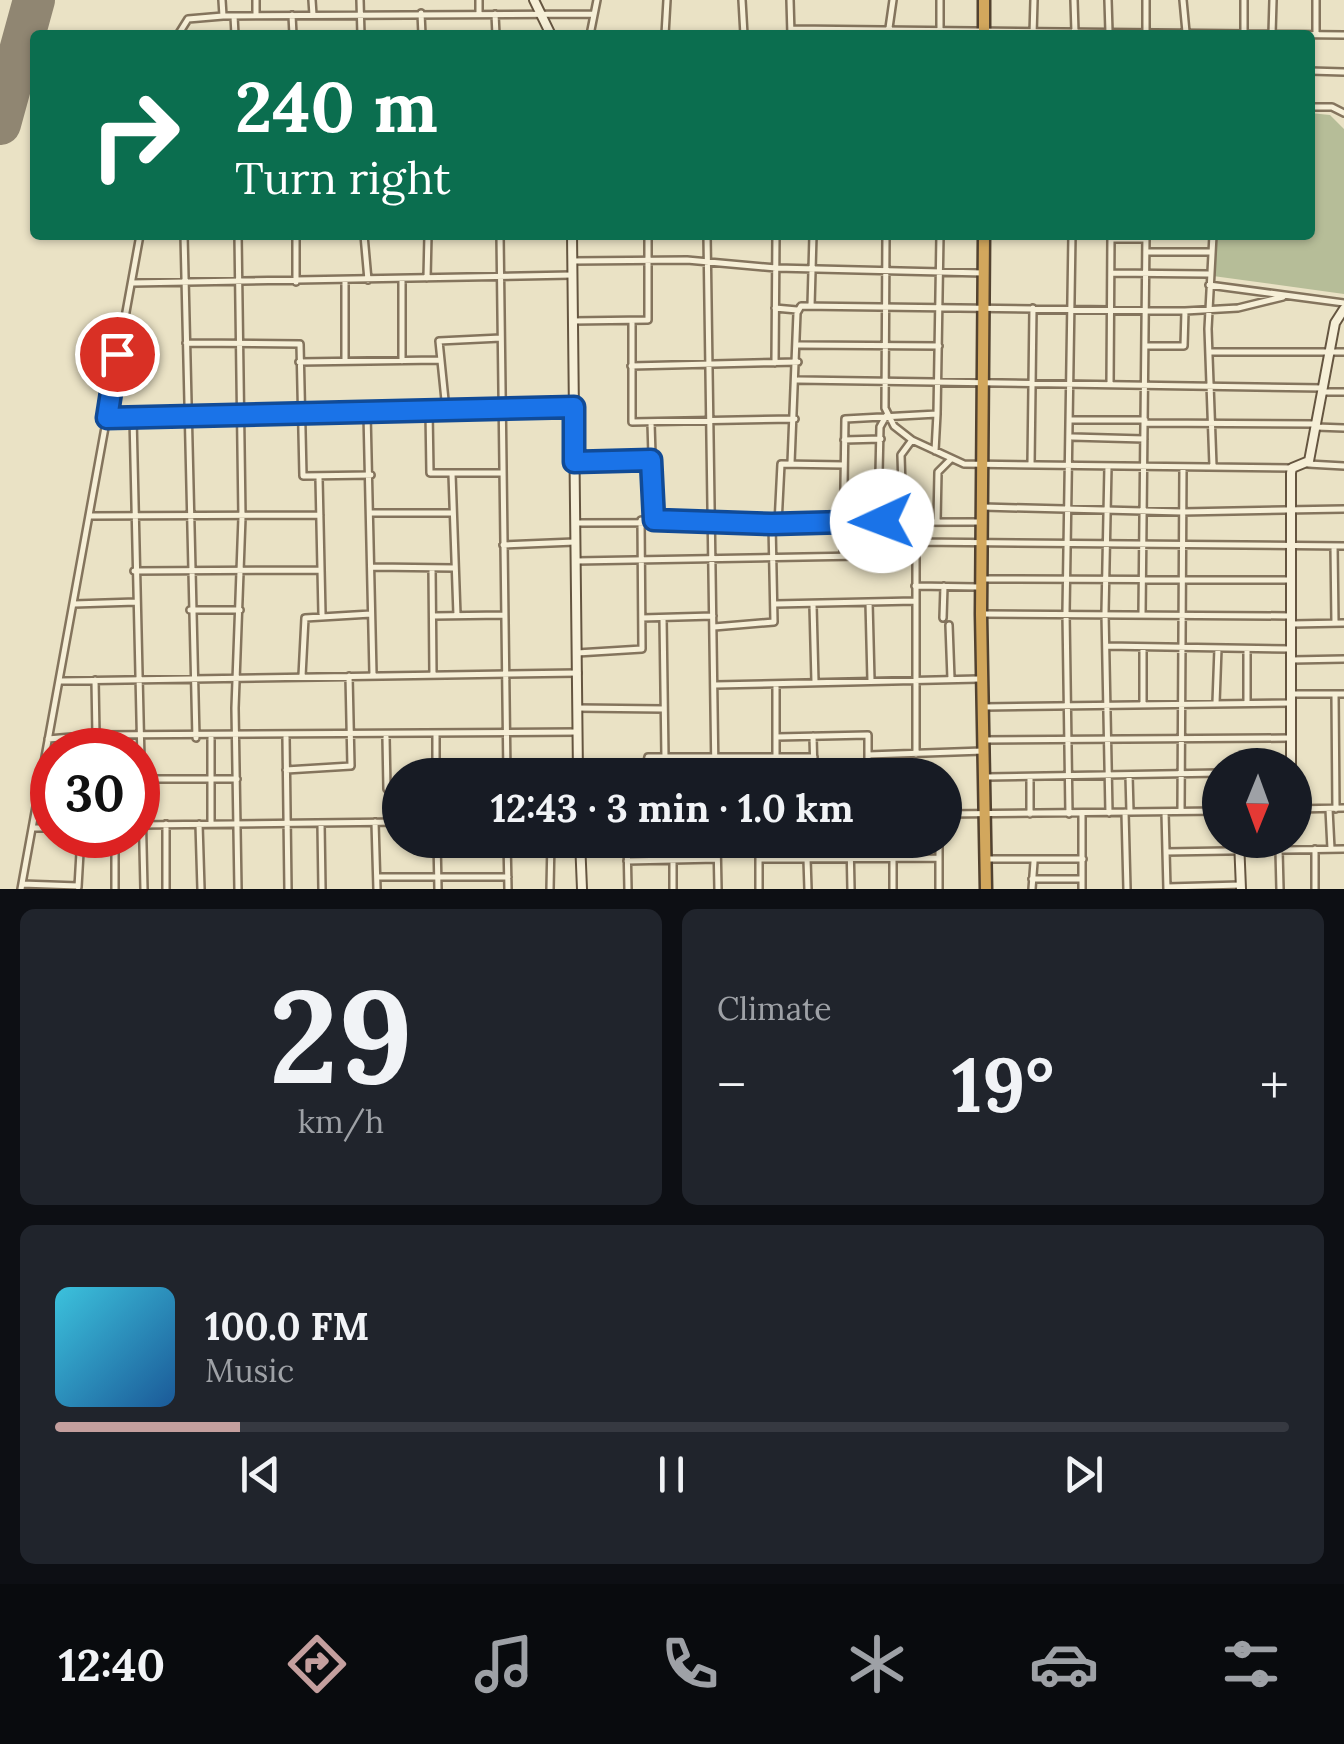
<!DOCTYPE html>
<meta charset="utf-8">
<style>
body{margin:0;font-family:Lora,serif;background:#20242c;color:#f1f3f6;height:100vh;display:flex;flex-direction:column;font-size:38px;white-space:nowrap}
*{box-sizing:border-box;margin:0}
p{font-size:32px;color:#9ea1a6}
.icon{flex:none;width:55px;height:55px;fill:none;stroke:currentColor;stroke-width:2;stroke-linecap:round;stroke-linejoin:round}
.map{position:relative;height:889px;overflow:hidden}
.details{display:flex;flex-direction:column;gap:20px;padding:20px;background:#0d0f14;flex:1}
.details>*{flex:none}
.hud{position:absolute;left:30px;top:30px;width:1285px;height:210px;border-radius:10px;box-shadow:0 2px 8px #0004;background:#0b6e4f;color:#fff;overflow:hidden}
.needle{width:65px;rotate:181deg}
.controls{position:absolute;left:1202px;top:748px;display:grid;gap:20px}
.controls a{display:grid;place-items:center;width:110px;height:110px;border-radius:50%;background:#171b24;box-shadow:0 2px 8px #0004;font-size:50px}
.speed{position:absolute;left:30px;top:728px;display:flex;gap:20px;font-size:50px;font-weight:700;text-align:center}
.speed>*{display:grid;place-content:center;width:130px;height:130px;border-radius:50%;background:#171b24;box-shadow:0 2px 8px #0004;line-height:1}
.speed .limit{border:15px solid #d22;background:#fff;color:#111}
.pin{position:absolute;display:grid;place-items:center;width:85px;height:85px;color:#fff;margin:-42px;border:5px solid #fff;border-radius:50%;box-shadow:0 2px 10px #0007}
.me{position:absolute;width:110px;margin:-55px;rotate:268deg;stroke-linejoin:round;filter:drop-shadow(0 0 8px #0008)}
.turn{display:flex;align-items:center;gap:35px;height:210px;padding:0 40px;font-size:45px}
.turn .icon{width:130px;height:130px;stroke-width:2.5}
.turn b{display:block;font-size:70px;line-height:85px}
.big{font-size:75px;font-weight:700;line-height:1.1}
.details .card{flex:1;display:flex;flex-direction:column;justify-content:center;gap:15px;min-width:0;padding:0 35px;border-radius:15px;background:#20242c}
.details .dial{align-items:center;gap:0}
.dial b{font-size:130px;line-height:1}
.song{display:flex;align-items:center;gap:30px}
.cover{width:120px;height:120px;border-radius:15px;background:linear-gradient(135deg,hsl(190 70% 55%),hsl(210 70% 35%))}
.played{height:10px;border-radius:5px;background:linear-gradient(90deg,#c49f9e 15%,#363941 15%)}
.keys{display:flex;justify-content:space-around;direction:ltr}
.heat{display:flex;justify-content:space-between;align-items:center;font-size:55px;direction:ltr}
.details .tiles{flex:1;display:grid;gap:20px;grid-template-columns:1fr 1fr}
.card:last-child{grid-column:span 2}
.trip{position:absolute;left:382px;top:758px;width:580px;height:100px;border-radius:50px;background:#171b24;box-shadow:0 2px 8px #0004;font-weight:700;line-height:100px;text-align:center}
.tabs{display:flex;height:160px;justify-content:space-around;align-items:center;background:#090b0e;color:#9ea1a6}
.tabs .icon{width:70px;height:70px}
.tabs .selected{color:#c49f9e}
.tabs b{font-size:45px;color:#f1f3f6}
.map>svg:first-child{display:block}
.cemetery{fill:#b6bd98}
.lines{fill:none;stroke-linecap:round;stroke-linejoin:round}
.runway{stroke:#908672;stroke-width:42}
.street-casing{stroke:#84745d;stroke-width:10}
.secondary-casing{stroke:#655540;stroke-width:12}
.highway-casing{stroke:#524230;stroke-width:15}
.street{stroke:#f6efd7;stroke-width:5}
.secondary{stroke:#f6efd7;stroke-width:8}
.highway{stroke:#d2a75d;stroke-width:10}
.route-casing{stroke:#114b97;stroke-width:25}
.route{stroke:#1a73e8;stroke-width:18}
</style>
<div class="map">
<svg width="1344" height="889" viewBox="0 0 1344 889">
<rect width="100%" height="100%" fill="#eae2c5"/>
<path class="cemetery" d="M 1310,113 L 1330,115 L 1344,129 L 1344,294 L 1213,276 L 1215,235 L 1310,235 Z"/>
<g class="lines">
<path class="runway" d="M 0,124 L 34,0"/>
<g class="street-casing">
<path id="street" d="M 222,0 L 223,16
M 312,0 L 313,15
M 360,0 L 361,35
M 479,0 L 479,14
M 742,0 L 744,35
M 790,0 L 791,35
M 940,0 L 940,35
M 1074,0 L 1075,32
M 1108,0 L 1109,32
M 1146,0 L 1146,32
M 1183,0 L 1186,32
M 421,13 L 422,35
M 495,14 L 496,35
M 256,15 L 256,0
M 292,15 L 293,35
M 234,16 L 235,35
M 792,29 L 1344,35
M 1272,34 L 1273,0
M 1316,34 L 1316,0
M 178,35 L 188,19 L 223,16 L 594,14
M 590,35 L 597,0
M 665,35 L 667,0
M 888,35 L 893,0
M 1033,35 L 1034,0
M 1244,35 L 1244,0
M 1310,71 L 1344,72
M 1310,107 L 1332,107 L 1344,113
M 184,235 L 196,738
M 238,235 L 242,517 L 235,708 L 238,889
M 296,235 L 296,282
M 364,235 L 368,280
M 500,235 L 507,775
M 707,235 L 715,775
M 886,235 L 885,408 L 894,426 L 912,440 L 964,464 L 1292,468
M 1213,235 L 1208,329 L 1213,466
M 1111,239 L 1146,239
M 1146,252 L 1211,252
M 572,261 L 687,260 L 776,268 L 983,273
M 1111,273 L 1208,274
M 427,278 L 428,235
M 402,279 L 402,361
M 132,283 L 572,275
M 1209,285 L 1344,303
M 811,306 L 813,235
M 775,308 L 797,310
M 572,321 L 648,320 L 648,235
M 632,321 L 632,422 L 795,419
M 186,343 L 300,344 L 303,476 L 371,475
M 799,345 L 939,346
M 1146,346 L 1184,346 L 1185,311
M 1209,352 L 1344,352
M 345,361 L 345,281
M 299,362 L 439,360
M 775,363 L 776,235
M 631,366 L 798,362
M 798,380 L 1323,388
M 1110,385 L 1111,235
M 1322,392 L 1344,392
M 446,410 L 439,341 L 501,338
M 429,411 L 430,473 L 503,473
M 367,413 L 373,674
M 133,417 L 144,889
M 107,418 L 573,407
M 1071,420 L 1145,420
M 651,423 L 654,520
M 1145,423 L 1316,424
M 1316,427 L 1344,428
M 1072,437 L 1144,439
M 844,440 L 881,439
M 935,451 L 937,414
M 574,462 L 651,460
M 791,463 L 797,313 L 801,306 L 1185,311 L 1238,308 L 1283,297
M 1031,464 L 1033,308
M 1308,464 L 1344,466
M 1108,466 L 1105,613 L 1109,813
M 452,474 L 457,615
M 319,478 L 322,614
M 983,507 L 1182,512 L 1344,509
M 371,513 L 452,513
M 90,516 L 320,515
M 878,521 L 880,427 L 886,416
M 903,521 L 901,455 L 912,440
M 937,521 L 938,472 L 950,460
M 575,523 L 981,522
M 778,524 L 781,464 L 844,465
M 916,542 L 1344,546
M 503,545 L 575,542
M 1334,546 L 1335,623
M 843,554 L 845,419 L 937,414 L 940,235
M 576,561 L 915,555
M 372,567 L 454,568
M 432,568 L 433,675
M 134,571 L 321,570
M 983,579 L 1290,580
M 915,586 L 978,587
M 869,602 L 871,681
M 74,604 L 136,602
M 775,604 L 915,601
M 813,605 L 815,682
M 190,610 L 240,610
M 984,614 L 1290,616
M 1142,614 L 1146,235
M 433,616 L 504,615
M 642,618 L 713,616
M 663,618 L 665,757
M 943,618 L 944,586
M 1292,624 L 1344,623
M 949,625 L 951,679
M 714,627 L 774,622 L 772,524
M 1106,646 L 1290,649
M 1247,649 L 1247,703
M 577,653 L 642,649 L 641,520
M 1292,660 L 1344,659
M 302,676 L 305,618 L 371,614
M 61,681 L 578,673
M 715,685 L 979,679
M 1292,694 L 1344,694
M 1335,694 L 1336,809
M 1216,703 L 1218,648
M 1143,704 L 1143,647
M 984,707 L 1291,703
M 577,708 L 663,709
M 96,735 L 578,732
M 436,735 L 436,775
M 813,736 L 814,775
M 286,737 L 288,889
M 386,737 L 387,789
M 777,737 L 868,735 L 868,775
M 211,738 L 211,824
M 48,739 L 96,735 L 95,680
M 983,740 L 1290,738
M 73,750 L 73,739
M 916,754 L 916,522
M 868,755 L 983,751
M 776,757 L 776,685
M 286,770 L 351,766 L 349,676
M 436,770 L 507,767
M 644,775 L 648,757 L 814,757
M 1129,775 L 1130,812
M 987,777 L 1220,773
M 1030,777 L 1030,814
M 138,779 L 237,779
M 1295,809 L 1344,808
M 1329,809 L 1331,849
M 1181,811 L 1183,467
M 1125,812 L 1127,889
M 1165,812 L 1167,889
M 1082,813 L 1082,889
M 945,814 L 1220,811
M 1069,814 L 1066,613 L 1072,235
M 375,822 L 377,889
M 166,824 L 166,889
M 199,824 L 201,889
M 321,824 L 322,889
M 138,825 L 400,822
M 33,828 L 52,828
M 437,840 L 438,889
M 507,840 L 508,889
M 627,840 L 628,889
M 717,840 L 718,889
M 759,840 L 759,889
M 850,840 L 851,889
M 939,840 L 939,889
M 1279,850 L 1280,889
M 1166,852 L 1344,849
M 759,859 L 938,858
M 807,859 L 808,889
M 893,859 L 893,889
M 986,859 L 1083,859
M 673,860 L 673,889
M 627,861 L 717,859
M 378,877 L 508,877
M 1032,879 L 1082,879
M 22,884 L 78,886
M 78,887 L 81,835
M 1167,887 L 1241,885
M 21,889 L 140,235
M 115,889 L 115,835
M 550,889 L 551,840
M 1032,889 L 1034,862
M 1315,889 L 1315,849"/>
</g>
<g class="secondary-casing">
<path id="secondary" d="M 534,0 L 551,35
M 572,235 L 578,775
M 1291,765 L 1291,473 L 1292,468 L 1309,461 L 1335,323 L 1344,309
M 580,840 L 582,889
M 1239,840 L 1241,889"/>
</g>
<g class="highway-casing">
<path id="highway" d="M 984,35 L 984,0
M 984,235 L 981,614 L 986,889"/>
</g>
<use href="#street" class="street"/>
<use href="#secondary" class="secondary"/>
<use href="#highway" class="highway"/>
</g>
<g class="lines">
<g class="route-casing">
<path id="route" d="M 117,354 L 107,418 L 574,407 L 574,462 L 651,460 L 654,520 L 772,524 L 882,521"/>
</g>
<use href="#route" class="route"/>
</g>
</svg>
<div class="controls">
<a><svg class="needle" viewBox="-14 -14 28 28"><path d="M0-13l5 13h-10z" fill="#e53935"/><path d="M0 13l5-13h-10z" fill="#9ea1a6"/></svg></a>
</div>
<div class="speed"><div class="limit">30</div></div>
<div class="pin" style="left:117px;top:354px;background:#d93025"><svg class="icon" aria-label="arrive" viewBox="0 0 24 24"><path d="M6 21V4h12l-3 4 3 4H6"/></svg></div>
<svg class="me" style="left:882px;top:521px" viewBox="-20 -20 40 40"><circle r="19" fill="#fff"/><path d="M0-13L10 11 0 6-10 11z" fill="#1a73e8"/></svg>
<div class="trip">12:43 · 3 min · 1.0 km</div>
<div class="hud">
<div class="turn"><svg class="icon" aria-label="right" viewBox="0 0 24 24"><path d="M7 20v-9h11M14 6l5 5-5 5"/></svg><div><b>240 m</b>Turn right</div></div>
</div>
</div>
<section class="details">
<div class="tiles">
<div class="card dial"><b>29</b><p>km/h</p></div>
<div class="card"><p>Climate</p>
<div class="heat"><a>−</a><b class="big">19°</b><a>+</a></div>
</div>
<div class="card">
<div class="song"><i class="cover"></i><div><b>100.0 FM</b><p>Music</p></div></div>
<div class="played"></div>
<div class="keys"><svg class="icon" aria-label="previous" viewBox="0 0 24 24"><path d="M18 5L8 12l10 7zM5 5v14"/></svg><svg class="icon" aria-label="pause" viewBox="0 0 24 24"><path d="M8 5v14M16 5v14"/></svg><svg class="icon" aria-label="next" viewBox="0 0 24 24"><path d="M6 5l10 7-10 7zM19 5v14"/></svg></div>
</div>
</div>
</section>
<nav class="tabs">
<b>12:40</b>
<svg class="icon selected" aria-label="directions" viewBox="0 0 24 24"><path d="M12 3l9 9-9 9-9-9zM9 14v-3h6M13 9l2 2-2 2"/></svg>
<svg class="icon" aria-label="music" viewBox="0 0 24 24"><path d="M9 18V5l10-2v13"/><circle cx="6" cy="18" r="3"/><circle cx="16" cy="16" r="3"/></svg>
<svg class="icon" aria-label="phone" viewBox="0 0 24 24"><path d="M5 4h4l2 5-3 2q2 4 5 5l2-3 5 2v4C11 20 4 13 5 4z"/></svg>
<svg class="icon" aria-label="climate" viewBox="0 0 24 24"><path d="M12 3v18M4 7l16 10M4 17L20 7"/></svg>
<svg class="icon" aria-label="car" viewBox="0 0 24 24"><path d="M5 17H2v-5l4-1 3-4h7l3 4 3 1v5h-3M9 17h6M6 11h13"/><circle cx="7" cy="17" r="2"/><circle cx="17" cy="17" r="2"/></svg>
<svg class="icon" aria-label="filters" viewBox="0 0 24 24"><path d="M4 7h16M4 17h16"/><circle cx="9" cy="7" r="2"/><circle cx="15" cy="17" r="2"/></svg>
</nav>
